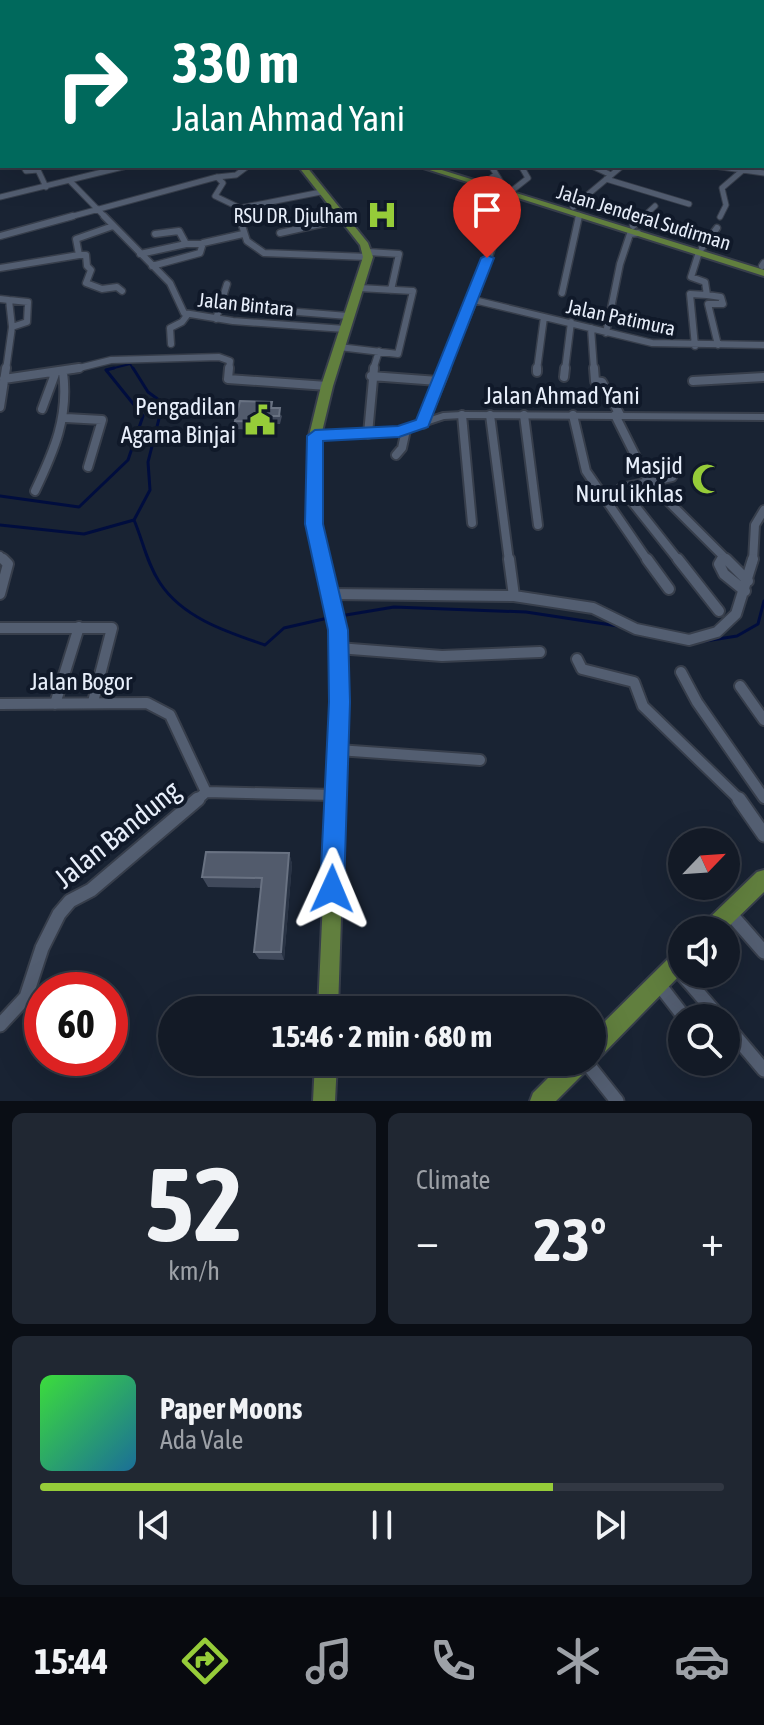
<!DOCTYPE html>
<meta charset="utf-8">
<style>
body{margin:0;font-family:"Asap Condensed",sans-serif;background:#202732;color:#f1f3f6;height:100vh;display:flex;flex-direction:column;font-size:30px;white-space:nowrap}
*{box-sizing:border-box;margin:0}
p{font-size:26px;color:#9da1a7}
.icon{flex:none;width:44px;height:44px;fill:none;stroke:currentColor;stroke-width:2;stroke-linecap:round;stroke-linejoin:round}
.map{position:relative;height:1101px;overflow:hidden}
.details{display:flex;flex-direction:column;gap:12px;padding:12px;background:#0a0e15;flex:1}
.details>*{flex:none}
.top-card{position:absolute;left:0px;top:0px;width:764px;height:168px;box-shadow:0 8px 32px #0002,0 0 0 2px #323843;background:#00695c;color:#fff;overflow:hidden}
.needle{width:52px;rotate:65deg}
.fabs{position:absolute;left:668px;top:828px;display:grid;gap:16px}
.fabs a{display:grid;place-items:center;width:72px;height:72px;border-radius:50%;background:#131a26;box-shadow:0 8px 32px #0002,0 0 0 2px #323843;font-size:40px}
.speed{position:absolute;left:24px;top:972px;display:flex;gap:16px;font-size:40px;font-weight:700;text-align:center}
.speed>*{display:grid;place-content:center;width:104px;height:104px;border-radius:50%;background:#131a26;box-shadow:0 8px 32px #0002,0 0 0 2px #323843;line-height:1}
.speed .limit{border:12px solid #d22;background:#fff;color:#111}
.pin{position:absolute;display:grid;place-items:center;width:68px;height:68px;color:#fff;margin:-82px -34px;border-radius:50% 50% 50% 0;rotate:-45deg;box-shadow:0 0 8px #0007}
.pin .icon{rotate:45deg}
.me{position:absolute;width:88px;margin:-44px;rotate:1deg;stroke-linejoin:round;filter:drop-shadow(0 0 6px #0008)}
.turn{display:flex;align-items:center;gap:28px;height:168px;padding:0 40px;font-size:36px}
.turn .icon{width:104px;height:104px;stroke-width:2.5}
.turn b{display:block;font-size:56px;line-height:68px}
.big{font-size:60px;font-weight:700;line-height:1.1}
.details .card{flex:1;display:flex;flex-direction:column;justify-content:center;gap:12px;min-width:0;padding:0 28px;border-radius:12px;background:#202732}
.details .dial{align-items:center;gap:0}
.dial b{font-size:104px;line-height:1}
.song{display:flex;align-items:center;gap:24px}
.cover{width:96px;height:96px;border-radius:12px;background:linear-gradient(135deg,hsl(120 70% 55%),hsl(200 70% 35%))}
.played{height:8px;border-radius:4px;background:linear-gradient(90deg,#96cc39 75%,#323843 75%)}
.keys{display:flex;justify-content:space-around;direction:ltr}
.heat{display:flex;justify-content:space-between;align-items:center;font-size:44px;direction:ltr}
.details .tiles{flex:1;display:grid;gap:12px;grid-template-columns:1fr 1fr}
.card:last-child{grid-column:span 2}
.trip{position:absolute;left:158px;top:996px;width:448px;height:80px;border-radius:40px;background:#131a26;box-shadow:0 8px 32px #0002,0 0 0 2px #323843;font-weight:700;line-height:80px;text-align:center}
.dock{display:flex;height:128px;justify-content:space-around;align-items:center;background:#080a0f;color:#9da1a7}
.dock .icon{width:56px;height:56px}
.dock .selected{color:#96cc39}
.dock b{font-size:36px;color:#f1f3f6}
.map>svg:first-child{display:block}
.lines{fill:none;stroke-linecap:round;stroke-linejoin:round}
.stream-far1{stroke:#000d3e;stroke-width:2}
.stream{stroke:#000d3e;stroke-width:3}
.minor-far5-casing{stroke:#373e4b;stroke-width:6}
.minor-far4-casing{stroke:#373e4b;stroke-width:7}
.minor-far3-casing{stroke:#373e4b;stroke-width:9}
.minor-far2-casing{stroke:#373e4b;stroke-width:12}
.minor-far1-casing{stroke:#373e4b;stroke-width:14}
.minor-casing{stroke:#373e4b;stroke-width:17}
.tertiary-casing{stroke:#373e4b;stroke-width:4}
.secondary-casing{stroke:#373e4b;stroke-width:16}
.primary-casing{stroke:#373e4b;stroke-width:4}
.minor-far5{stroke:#535e71;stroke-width:4}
.minor-far4{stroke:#535e71;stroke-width:5}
.minor-far3{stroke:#535e71;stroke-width:6}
.minor-far2{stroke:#535e71;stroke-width:8}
.minor-far1{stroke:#535e71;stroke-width:10}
.minor{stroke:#535e71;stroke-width:13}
.tertiary{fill:#535e71;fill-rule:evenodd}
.secondary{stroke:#535e71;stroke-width:12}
.primary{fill:#617f3e;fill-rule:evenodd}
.wall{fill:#40495b}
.shaded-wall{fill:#293344}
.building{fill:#525b6c;stroke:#697282;stroke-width:2}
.route{fill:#1a73e8;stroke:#114b97;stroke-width:2}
.labels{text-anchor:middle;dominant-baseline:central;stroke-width:8;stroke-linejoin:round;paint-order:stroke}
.far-poi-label{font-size:20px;fill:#e7eefa;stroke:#101929;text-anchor:end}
.far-street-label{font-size:20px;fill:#e7eefa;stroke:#101929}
.street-label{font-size:24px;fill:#e7eefa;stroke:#101929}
.poi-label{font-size:24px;fill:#e7eefa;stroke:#101929;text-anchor:end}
.near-street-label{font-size:28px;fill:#e7eefa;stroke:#101929}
</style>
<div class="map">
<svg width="764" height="1101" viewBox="0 0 764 1101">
<rect width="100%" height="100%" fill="#192333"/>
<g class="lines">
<path class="stream-far1" d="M 106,370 L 130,364 L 134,370"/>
<path class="stream" d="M 0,496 L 79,507 L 128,460 L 143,416 L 106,370 L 114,368
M 134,520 C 143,541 147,564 160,583 C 183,618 227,632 265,645 L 284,628 L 328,618
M 0,525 L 84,534 L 134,520 L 150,490 L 148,462 L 163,403 L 148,392 L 133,368
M 340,616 L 394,607 L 526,612 L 618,626
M 699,642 L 737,636 L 758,624 L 764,601"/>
<g class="minor-far5-casing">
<path id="minor-far5" d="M 232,0 L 249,2"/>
</g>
<g class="minor-far4-casing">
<path id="minor-far4" d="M 23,166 L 26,171 L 38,170 L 46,187
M 491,166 L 508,193 L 502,218
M 578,166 L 592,166 L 609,174
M 714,166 L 764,173
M 496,174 L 489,180 L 504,200
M 217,177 L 223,183 L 215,196 L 240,208
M 606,179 L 689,204
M 70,181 L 106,218
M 514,189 L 528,178 L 521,166
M 0,197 L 127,166
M 573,207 L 622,166
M 720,217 L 726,205 L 722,188 L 743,170
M 66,218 L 217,177 L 236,175 L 248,166
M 240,218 L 240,208 L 321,192
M 578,218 L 579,215
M 642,218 L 655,206"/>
</g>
<g class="minor-far3-casing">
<path id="minor-far3" d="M 104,216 L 170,283 L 184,313 L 233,321 L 345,329
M 239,216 L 247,241 L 264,253 L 368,257
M 633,226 L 644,216
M 280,233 L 343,219
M 155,234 L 179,231 L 186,244
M 0,236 L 73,216
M 702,248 L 717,228
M 368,252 L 399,254 L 391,290
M 140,254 L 186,244 L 201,244
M 79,255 L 86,255 L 87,266 L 91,270 L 86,283 L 102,289 L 117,287 L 122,291
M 79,255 L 76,239 L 113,226
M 152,266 L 200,253 L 203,243 L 243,234
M 762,266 L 764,263
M 0,268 L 79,255
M 562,293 L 579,216
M 707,295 L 721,297 L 723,304 L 708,304 L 718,345
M 0,299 L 9,300 L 12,327 L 6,370
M 9,300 L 28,302 L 27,322 L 12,327
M 474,300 L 652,343 L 764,345
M 298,312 L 348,316
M 216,319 L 227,284
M 591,328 L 594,370
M 606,333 L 620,264 L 630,234 L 638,233
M 171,344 L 170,328 L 182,322 L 188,314
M 695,346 L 690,294 L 707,295 L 705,282 L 691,277 L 699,252
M 339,347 L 398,354 L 413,291 L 359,288
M 71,370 L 111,360 L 219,357 L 230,361 L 229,370
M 373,370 L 379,351
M 445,370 L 474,300 L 503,216
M 537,370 L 544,317
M 565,370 L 571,322"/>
</g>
<g class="minor-far2-casing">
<path id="minor-far2" d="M 229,368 L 228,379 L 327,386
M 594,368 L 595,381 L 602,382 L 620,415
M 537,372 L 537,368
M 371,376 L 438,381
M 564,377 L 565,368
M 4,379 L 79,368
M 693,381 L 764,377
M 0,407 L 6,368
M 42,409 L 55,374
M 462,415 L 472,523
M 490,415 L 509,561
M 524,415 L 538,525
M 573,415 L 586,471 L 648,561
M 615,415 L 648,481 L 728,561
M 66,418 L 102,420 L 88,467
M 423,424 L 446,368
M 368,434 L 374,368
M 396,455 L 402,448 L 406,430
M 672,477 L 621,488 L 679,561
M 35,491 C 54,451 69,417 63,372
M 0,556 L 5,561
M 721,561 L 723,558
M 753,561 L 755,525 L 764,510"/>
</g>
<g class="minor-far1-casing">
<path id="minor-far1" d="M 509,559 L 514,596
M 647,559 L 669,589
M 678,559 L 719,611
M 722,559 L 719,564 L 724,574 L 745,591
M 726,559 L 748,581
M 0,594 L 8,564 L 3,559
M 331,594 L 514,596 L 593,608 L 636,629 L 689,640 L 717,632 L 736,614 L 753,559
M 0,628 L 112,628 L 93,702
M 338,648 L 442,656 L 540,652
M 577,659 L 582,669 L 634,682 L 643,706 L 741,801
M 681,672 L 697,702 L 764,798
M 740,686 L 764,720
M 0,704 L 147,703 L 170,715 L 206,792
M 55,704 L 79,627
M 338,750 L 480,760
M 196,801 L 206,792 L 334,795"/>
</g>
<g class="minor-casing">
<path id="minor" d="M 739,799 L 764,835
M 729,912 L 764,952
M 675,966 L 720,1018
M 658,983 L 685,1018
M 0,1025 L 26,997 L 42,948 L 59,914 L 70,901 L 91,890 L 198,799
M 726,1025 L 764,1070
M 586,1062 L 617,1101"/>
</g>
<g class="tertiary-casing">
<path id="tertiary" d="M 0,105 L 2,105 L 2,109 L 0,109 Z
M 462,412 L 764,414 L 764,420 L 462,418 L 444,419 L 399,434 L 315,439 L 310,436 L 315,433 L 398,428 L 443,413 Z"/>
</g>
<g class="secondary-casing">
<path id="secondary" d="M 344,2 L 348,0"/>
</g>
<g class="primary-casing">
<path id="primary" d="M 298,166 L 306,166 L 368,243 L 373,257 L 333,386 L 321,436 L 321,524 L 346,630 L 348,702 L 338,1010 L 318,1010 L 332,702 L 330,630 L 307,524 L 309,436 L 321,386 L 363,257 L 360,245 Z
M 417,166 L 429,166 L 764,270 L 764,276 Z
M 764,870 L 764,892 L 725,930 L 701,930 L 704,923 L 757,872 Z
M 682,949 L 682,973 L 600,1057 L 592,1060 L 592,1034 L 675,952 Z
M 315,1062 L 337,1062 L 335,1101 L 313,1101 Z
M 564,1062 L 590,1062 L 587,1070 L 556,1101 L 530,1101 L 533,1093 Z"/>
</g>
<use href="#minor-far5" class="minor-far5"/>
<use href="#minor-far4" class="minor-far4"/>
<use href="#minor-far3" class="minor-far3"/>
<use href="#minor-far2" class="minor-far2"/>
<use href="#minor-far1" class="minor-far1"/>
<use href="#minor" class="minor"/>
<use href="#tertiary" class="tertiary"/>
<use href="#secondary" class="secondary"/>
<use href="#primary" class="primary"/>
</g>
<path class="wall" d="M 273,408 L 282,416 L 280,424 L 270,424 L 269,431 L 237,429 L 235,421 Z
M 289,853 L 292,864 L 284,960 L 259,959 L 254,952 L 261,888 L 208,887 L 202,877 Z"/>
<path class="shaded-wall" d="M 289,853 L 292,864 L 284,960 L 281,952 Z"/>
<path class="building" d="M 240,401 L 272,402 L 271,408 L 280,408 L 279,416 L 269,416 L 267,422 L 235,421 Z
M 206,852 L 289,853 L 281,952 L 254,952 L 262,878 L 202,877 Z"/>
<path class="route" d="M 487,255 L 494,258 L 428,427 L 399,437 L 323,441 L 323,524 L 348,630 L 350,702 L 344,889 L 341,897 L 332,901 L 323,897 L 320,889 L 329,702 L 328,630 L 305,524 L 307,436 L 315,430 L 398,426 L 416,420 L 481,258 Z"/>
<defs>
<g id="hospital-bare" transform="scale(2.4)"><path d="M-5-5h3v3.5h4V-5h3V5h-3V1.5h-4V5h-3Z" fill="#96cc39" stroke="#101929" stroke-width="2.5" paint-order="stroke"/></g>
<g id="civic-bare" transform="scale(2.4)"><path d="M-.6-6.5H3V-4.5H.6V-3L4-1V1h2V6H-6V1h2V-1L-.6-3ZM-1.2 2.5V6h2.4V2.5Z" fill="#96cc39" stroke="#101929" stroke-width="2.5" paint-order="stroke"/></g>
<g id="mosque-bare" transform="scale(2.4)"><path d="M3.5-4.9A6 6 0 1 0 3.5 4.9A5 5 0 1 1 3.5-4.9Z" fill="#96cc39" stroke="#101929" stroke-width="2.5" paint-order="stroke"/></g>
</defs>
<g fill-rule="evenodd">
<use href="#hospital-bare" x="382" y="215"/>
<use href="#civic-bare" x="260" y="420"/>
<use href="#mosque-bare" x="707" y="479"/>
</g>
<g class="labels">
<g class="far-poi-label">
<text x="358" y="215">RSU DR. Djulham</text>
</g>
<g class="far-street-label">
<text transform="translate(644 217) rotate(17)">Jalan Jenderal Sudirman</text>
<text transform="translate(246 304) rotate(6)">Jalan Bintara</text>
<text transform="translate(621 317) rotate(12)">Jalan Patimura</text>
</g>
<g class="street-label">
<text x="562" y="395">Jalan Ahmad Yani</text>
<text x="81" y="681">Jalan Bogor</text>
</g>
<g class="poi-label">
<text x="236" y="406">Pengadilan<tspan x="236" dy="28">Agama Binjai</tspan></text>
<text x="683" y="465">Masjid<tspan x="683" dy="28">Nurul ikhlas</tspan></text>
</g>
<g class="near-street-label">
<text transform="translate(117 834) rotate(-39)">Jalan Bandung</text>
</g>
</g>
</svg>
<div class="fabs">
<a><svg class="needle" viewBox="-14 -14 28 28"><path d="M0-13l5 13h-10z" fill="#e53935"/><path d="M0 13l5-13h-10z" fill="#9da1a7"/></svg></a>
<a><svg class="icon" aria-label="sound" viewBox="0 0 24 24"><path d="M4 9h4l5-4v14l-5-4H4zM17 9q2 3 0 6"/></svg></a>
<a><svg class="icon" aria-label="search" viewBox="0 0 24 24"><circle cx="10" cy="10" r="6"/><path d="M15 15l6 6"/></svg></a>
</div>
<div class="speed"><div class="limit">60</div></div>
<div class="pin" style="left:487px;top:258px;background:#d93025"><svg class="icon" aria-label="arrive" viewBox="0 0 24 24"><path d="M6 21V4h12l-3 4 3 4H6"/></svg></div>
<svg class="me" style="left:332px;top:889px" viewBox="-20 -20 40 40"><path d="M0-17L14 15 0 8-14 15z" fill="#1a73e8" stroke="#fff" stroke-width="4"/></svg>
<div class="trip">15:46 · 2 min · 680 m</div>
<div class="top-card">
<div class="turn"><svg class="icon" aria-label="right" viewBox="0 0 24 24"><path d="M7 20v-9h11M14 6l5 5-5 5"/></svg><div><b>330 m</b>Jalan Ahmad Yani</div></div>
</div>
</div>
<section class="details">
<div class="tiles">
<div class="card dial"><b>52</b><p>km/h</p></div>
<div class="card"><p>Climate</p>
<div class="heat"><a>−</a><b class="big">23°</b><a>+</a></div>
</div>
<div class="card">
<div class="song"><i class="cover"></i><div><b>Paper Moons</b><p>Ada Vale</p></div></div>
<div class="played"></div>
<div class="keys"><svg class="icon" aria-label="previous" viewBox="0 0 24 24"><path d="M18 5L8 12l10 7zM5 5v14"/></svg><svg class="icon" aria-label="pause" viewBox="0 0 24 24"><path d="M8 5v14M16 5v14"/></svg><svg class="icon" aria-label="next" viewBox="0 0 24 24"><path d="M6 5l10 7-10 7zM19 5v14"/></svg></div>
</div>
</div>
</section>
<nav class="dock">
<b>15:44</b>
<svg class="icon selected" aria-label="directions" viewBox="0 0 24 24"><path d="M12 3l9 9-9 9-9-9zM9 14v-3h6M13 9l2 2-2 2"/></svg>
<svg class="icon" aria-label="music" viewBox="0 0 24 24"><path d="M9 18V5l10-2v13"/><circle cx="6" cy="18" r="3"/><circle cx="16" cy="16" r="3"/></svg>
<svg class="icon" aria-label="phone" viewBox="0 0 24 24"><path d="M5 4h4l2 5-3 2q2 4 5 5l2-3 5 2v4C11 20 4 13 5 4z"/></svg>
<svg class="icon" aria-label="climate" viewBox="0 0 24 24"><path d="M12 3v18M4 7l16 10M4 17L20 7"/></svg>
<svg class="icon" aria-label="car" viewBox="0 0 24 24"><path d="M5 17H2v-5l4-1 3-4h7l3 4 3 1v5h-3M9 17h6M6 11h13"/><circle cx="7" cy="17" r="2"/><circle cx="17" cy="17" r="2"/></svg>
</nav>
